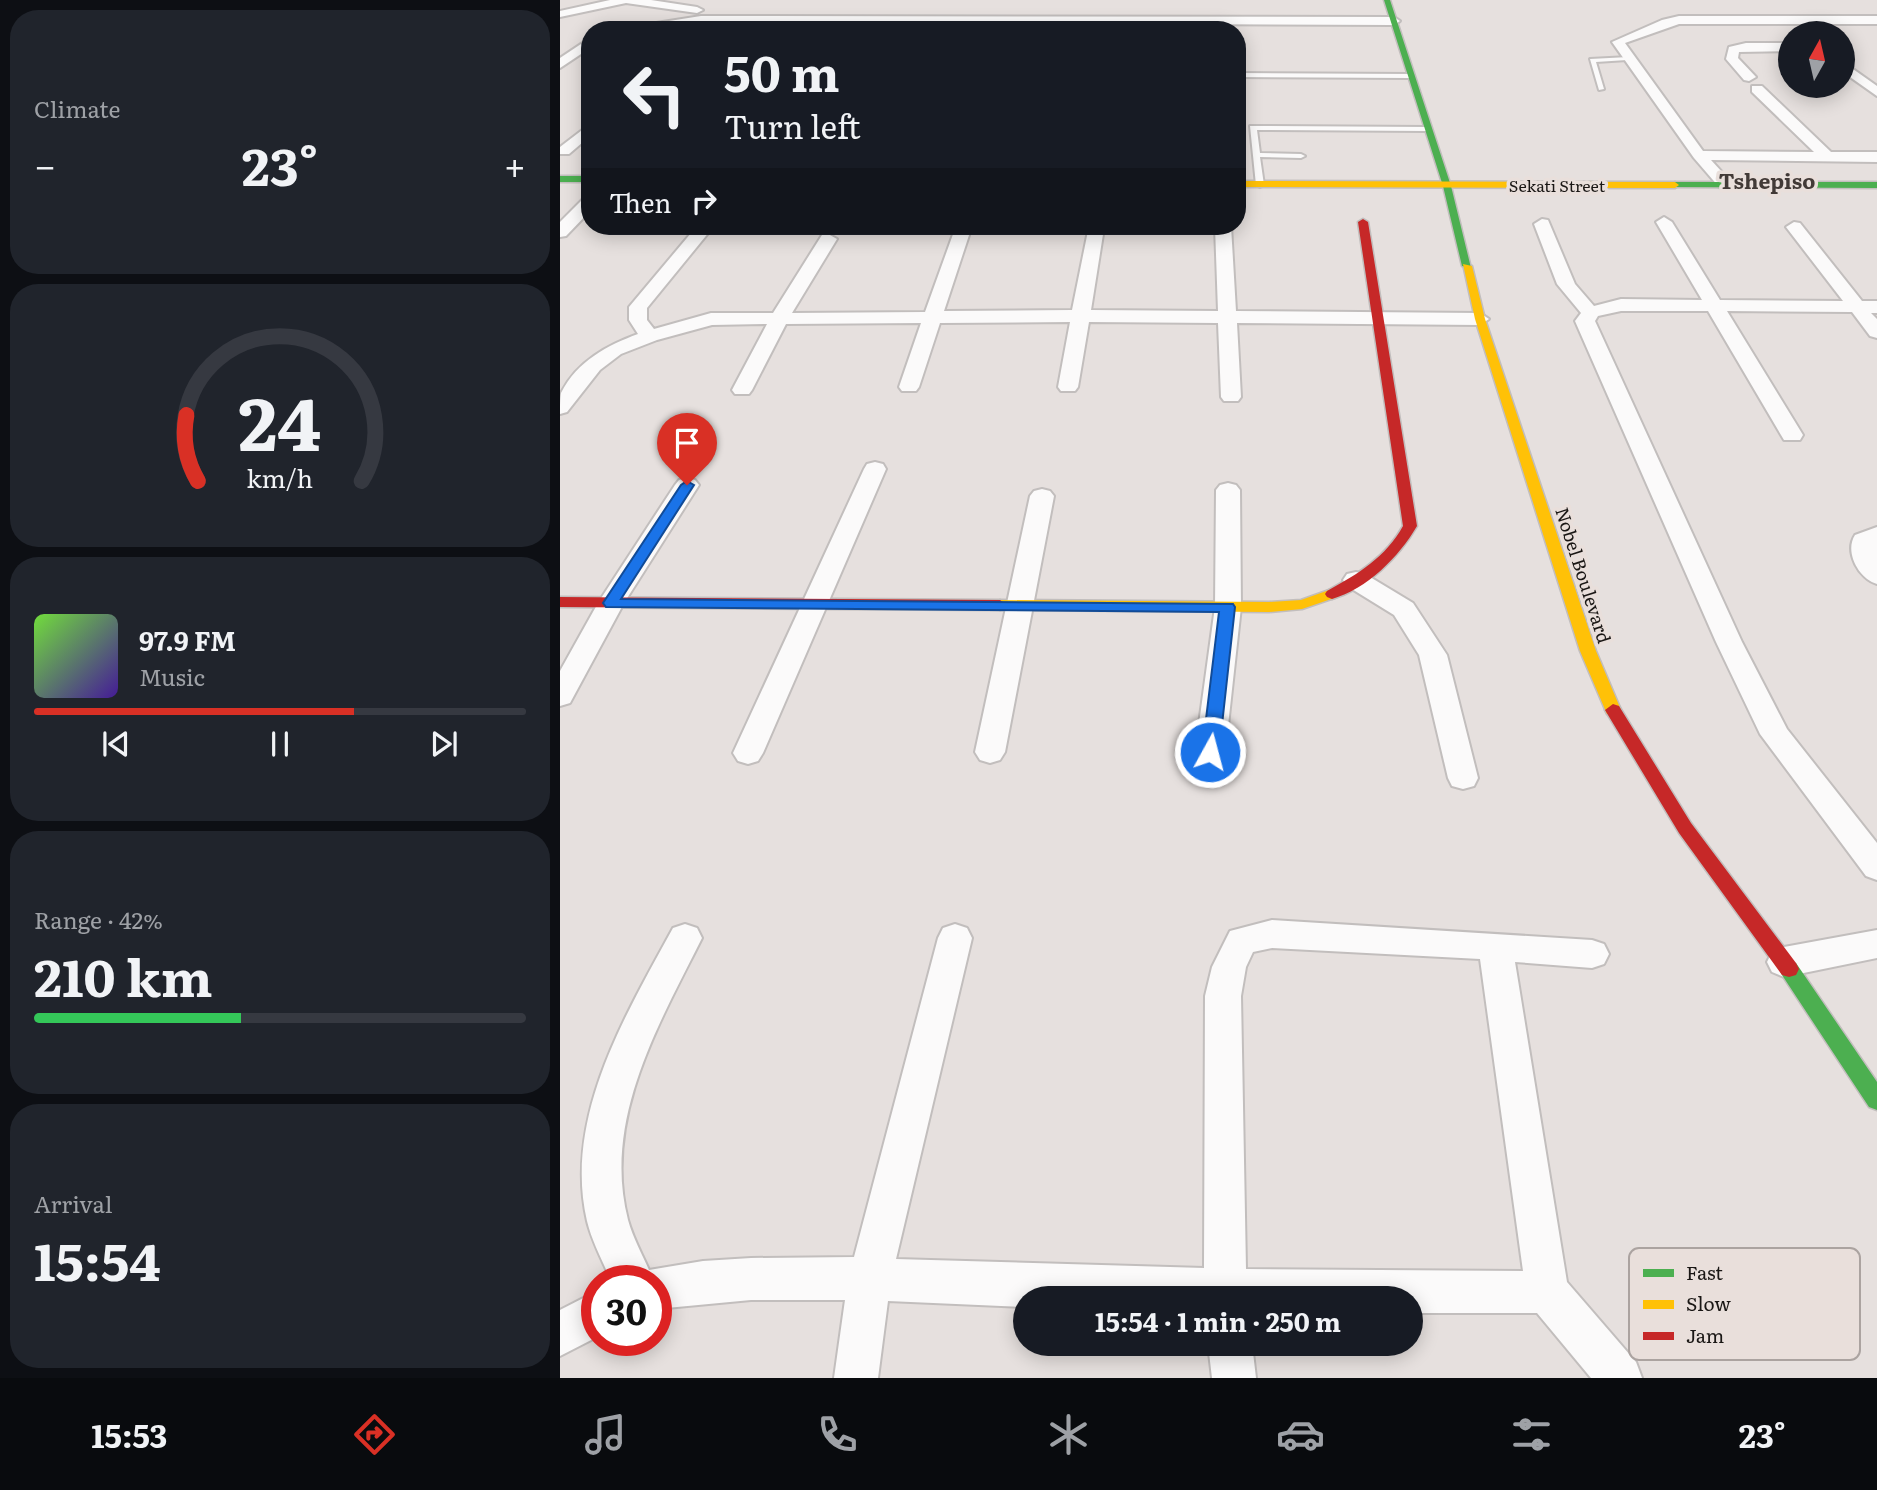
<!DOCTYPE html>
<meta charset="utf-8">
<style>
body{margin:0;font-family:Literata,serif;background:#20242c;color:#f1f3f6;height:100vh;display:flex;flex-direction:column;font-size:26px;white-space:nowrap}
*{box-sizing:border-box;margin:0}
p{font-size:23px;color:#9ea1a6}
.icon{flex:none;width:38px;height:38px;fill:none;stroke:currentColor;stroke-width:2;stroke-linecap:round;stroke-linejoin:round}
.map{position:relative;flex:1;overflow:hidden}
.details{display:flex;flex-direction:column;gap:10px;padding:10px;background:#0d0f14;width:560px}
.details>*{flex:none}
.hud{position:absolute;left:21px;top:21px;width:665px;height:214px;border-radius:28px;box-shadow:0 4px 18px #0003;background:#171b24;color:#f1f3f6;overflow:hidden}
.needle{width:46px;rotate:8deg}
.tools{position:absolute;left:1218px;top:21px;display:grid;gap:14px}
.tools a{display:grid;place-items:center;width:77px;height:77px;border-radius:50%;background:#171b24;box-shadow:0 4px 18px #0003;font-size:35px}
.speed{position:absolute;left:21px;top:1265px;display:flex;gap:14px;font-size:35px;font-weight:700;text-align:center}
.speed>*{display:grid;place-content:center;width:91px;height:91px;border-radius:50%;background:#171b24;box-shadow:0 4px 18px #0003;line-height:1}
.speed .limit{border:10px solid #d22;background:#fff;color:#111}
.pin{position:absolute;display:grid;place-items:center;width:60px;height:60px;color:#fff;margin:-72px -30px;border-radius:50% 50% 50% 0;rotate:-45deg;box-shadow:0 0 7px #0007}
.pin .icon{rotate:45deg}
.me{position:absolute;width:77px;margin:-38px;rotate:7deg;stroke-linejoin:round;filter:drop-shadow(0 0 5px #0008)}
.turn{display:flex;align-items:center;gap:24px;height:147px;padding:0 28px;font-size:32px}
.turn .icon{width:91px;height:91px;stroke-width:2.5}
.turn b{display:block;font-size:49px;line-height:60px}
.then{display:flex;align-items:center;height:66px;padding:0 28px;background:#0003;gap:14px;font-size:26px}
.big{font-size:52px;font-weight:700;line-height:1.1}
.details .card{flex:1;display:flex;flex-direction:column;justify-content:center;gap:10px;min-width:0;padding:0 24px;border-radius:28px;background:#20242c}
.details .dial{align-items:center;gap:0}
.dial svg{height:182px;overflow:visible;fill:none;stroke:#363941;stroke-width:7;stroke-linecap:round;text-anchor:middle}
.dial text{fill:#f1f3f6;stroke:none}
.song{display:flex;align-items:center;gap:21px}
.cover{width:84px;height:84px;border-radius:10px;background:linear-gradient(135deg,hsl(100 70% 55%),hsl(260 70% 35%))}
.played{height:7px;border-radius:4px;background:linear-gradient(90deg,#d93025 65%,#363941 65%)}
.keys{display:flex;justify-content:space-around;direction:ltr}
.heat{display:flex;justify-content:space-between;align-items:center;font-size:38px;direction:ltr}
.charge{height:10px;border-radius:5px;background:linear-gradient(90deg,#34c759 42%,#363941 0)}
.trip{position:absolute;left:453px;top:1286px;width:410px;height:70px;border-radius:35px;background:#171b24;box-shadow:0 4px 18px #0003;font-weight:700;line-height:70px;text-align:center}
.tabs{display:flex;height:112px;justify-content:space-around;align-items:center;background:#090b0e;color:#9ea1a6}
.tabs .icon{width:49px;height:49px}
.tabs .current{color:#d93025}
.tabs b{font-size:32px;color:#f1f3f6}
main{display:flex;flex:1;min-height:0}
.map>svg:first-child{display:block}
.lines{fill:none;stroke-linecap:round;stroke-linejoin:round}
.lane-casing{stroke:#c2bebd;stroke-width:4}
.street-casing{stroke:#c2bebd;stroke-width:4}
.fast-casing{stroke:#c2bebd;stroke-width:3}
.slow-casing{stroke:#c2bebd;stroke-width:3}
.jam-casing{stroke:#c2bebd;stroke-width:3}
.lane{fill:#fbfafa;fill-rule:evenodd}
.street{fill:#fbfafa;fill-rule:evenodd}
.fast{fill:#4caf50;fill-rule:evenodd}
.slow{fill:#ffc107;fill-rule:evenodd}
.jam{fill:#c62828;fill-rule:evenodd}
.route{fill:#1a73e8;stroke:#114b97;stroke-width:2}
.labels{text-anchor:middle;dominant-baseline:central;stroke-width:7;stroke-linejoin:round;paint-order:stroke}
.far-street-label{font-size:16px;fill:#1a1715;stroke:#e9dfdb}
.street-label{font-size:18px;fill:#1a1715;stroke:#e9dfdb}
.far-district-label{font-size:21px;font-weight:bold;fill:#423a37;stroke:#e9dfdb}
.key{fill:#e9dfdb;stroke:#aba3a0;stroke-width:2}
.key-label{font-size:19px;fill:#1a1715}
</style>
<main>
<section class="details">
<div class="card"><p>Climate</p>
<div class="heat"><a>−</a><b class="big">23°</b><a>+</a></div>
</div>
<div class="card dial"><svg viewBox="0 0 100 80">
<path d="M14 69A42 42 0 1 1 86 69"/>
<path d="M14 69A42 42 0 0 1 9 40" stroke="#d93025"/>
<text x="50" y="56" font-size="32" font-weight="700">24</text>
<text x="50" y="72" font-size="11">km/h</text>
</svg></div>
<div class="card">
<div class="song"><i class="cover"></i><div><b>97.9 FM</b><p>Music</p></div></div>
<div class="played"></div>
<div class="keys"><svg class="icon" aria-label="previous" viewBox="0 0 24 24"><path d="M18 5L8 12l10 7zM5 5v14"/></svg><svg class="icon" aria-label="pause" viewBox="0 0 24 24"><path d="M8 5v14M16 5v14"/></svg><svg class="icon" aria-label="next" viewBox="0 0 24 24"><path d="M6 5l10 7-10 7zM19 5v14"/></svg></div>
</div>
<div class="card"><p>Range · 42%</p><b class="big">210 km</b><div class="charge"></div></div>
<div class="card"><p>Arrival</p><b class="big">15:54</b></div>
</section>
<div class="map">
<svg width="1317" height="1378" viewBox="0 0 1317 1378">
<rect width="100%" height="100%" fill="#e6e0de"/>
<g class="lines">
<g class="lane-casing">
<path id="lane" d="M 1069,57 L 1067,60 L 1036,62 L 1044,89 L 1039,90 L 1030,59 Z
M 677,73 L 851,74 L 854,76 L 851,78 L 677,77 Z
M 690,126 L 867,127 L 871,129 L 867,131 L 697,130 L 700,153 L 741,154 L 745,156 L 741,158 L 700,157 L 704,185 L 700,187 L 696,185 Z"/>
</g>
<g class="street-casing">
<path id="street" d="M 50,0 L 91,0 L 137,7 L 143,10 L 137,13 L 66,3 L 0,17 L 0,11 Z
M 141,16 L 834,17 L 840,21 L 834,25 L 141,22 L 99,30 L 71,30 L 77,26 Z
M 1119,16 L 1317,16 L 1317,24 L 1119,24 L 1065,43 L 1143,151 L 1254,152 L 1192,92 L 1192,86 L 1202,86 L 1271,152 L 1317,152 L 1317,162 L 1151,160 L 1173,184 L 1165,189 L 1159,187 L 1134,158 L 1052,42 L 1102,20 Z
M 30,38 L 30,48 L 0,68 L 0,58 Z
M 1186,43 L 1230,43 L 1230,51 L 1179,52 L 1178,58 L 1196,77 L 1189,81 L 1184,80 L 1166,59 L 1169,47 Z
M 1283,62 L 1317,86 L 1317,96 L 1283,72 Z
M 30,124 L 30,136 L 9,154 L 0,154 L 0,147 Z
M 30,196 L 30,211 L 6,236 L 0,237 L 0,222 L 24,198 Z
M 1104,217 L 1112,222 L 1160,300 L 1283,301 L 1226,227 L 1234,222 L 1240,223 L 1302,301 L 1317,301 L 1317,313 L 1311,313 L 1317,319 L 1317,338 L 1310,336 L 1292,312 L 1167,311 L 1243,435 L 1240,440 L 1224,440 L 1221,435 L 1148,311 L 1061,311 L 1038,316 L 1035,321 L 1182,642 L 1227,729 L 1317,843 L 1317,880 L 1306,876 L 1200,734 L 1156,642 L 1015,321 L 1021,313 L 997,284 L 974,224 L 982,219 L 988,220 L 1015,284 L 1034,306 L 1061,299 L 1142,300 L 1096,222 Z
M 137,226 L 154,226 L 87,308 L 87,320 L 94,329 L 151,313 L 213,313 L 262,235 L 268,234 L 277,239 L 232,313 L 365,312 L 396,226 L 412,226 L 384,311 L 512,310 L 529,226 L 544,228 L 531,310 L 658,311 L 655,226 L 671,226 L 676,311 L 920,313 L 929,319 L 920,325 L 677,323 L 681,397 L 678,401 L 664,401 L 661,397 L 658,323 L 529,322 L 518,387 L 515,391 L 501,391 L 498,387 L 510,322 L 380,323 L 359,387 L 356,391 L 342,391 L 339,387 L 361,323 L 226,324 L 192,390 L 189,394 L 175,394 L 172,390 L 207,324 L 152,325 L 97,340 L 61,354 L 40,370 L 7,412 L 0,414 C 0,408 0,398 1,393 C 17,361 48,345 78,334 L 69,320 L 69,307 Z
M 315,462 L 323,464 L 326,469 L 203,753 L 198,761 L 188,764 L 178,761 L 173,753 L 304,469 L 307,464 Z
M 127,478 L 135,480 L 139,485 L 64,603 L 10,703 L 0,706 L 0,671 L 38,603 L 115,485 L 119,480 Z
M 668,483 L 676,485 L 680,490 L 681,607 L 665,753 L 660,761 L 650,764 L 640,761 L 635,753 L 655,607 L 656,490 L 660,485 Z
M 482,489 L 490,491 L 494,496 L 445,752 L 440,760 L 430,763 L 420,760 L 415,752 L 470,496 L 474,491 Z
M 1317,527 L 1317,584 C 1299,579 1284,552 1295,535 Z
M 796,572 L 805,574 L 853,603 L 887,655 L 918,778 L 914,786 L 903,789 L 892,786 L 888,778 L 859,655 L 834,615 L 787,586 L 783,580 L 787,574 Z
M 712,920 L 1032,940 L 1044,944 L 1049,954 L 1044,964 L 1032,968 L 955,962 L 1007,1282 L 1076,1362 L 1082,1378 L 1031,1378 L 977,1313 L 850,1313 L 850,1298 L 466,1298 L 466,1307 L 328,1301 L 318,1378 L 274,1378 L 285,1300 L 191,1300 L 96,1309 L 96,1281 L 51,1281 C 43,1261 32,1242 27,1221 C 3,1118 66,1014 113,928 L 125,924 L 137,928 L 142,938 C 99,1024 42,1120 68,1220 C 73,1238 82,1254 89,1270 L 143,1261 L 191,1258 L 294,1257 L 378,938 L 383,928 L 395,924 L 407,928 L 412,938 L 336,1259 L 644,1268 L 645,996 L 652,967 L 670,931 ZM 712,948 L 920,959 L 963,1271 L 686,1269 L 681,996 L 686,967 L 693,952 Z
M 1317,930 L 1317,958 L 1224,977 L 1212,972 L 1207,962 L 1212,952 L 1224,947 Z
M 37,1291 L 37,1337 L 0,1356 L 0,1310 Z
M 648,1344 L 692,1344 L 696,1378 L 652,1378 Z"/>
</g>
<g class="fast-casing">
<path id="fast" d="M 824,0 L 830,0 L 891,186 L 911,268 L 902,266 L 883,186 Z
M 0,176 L 30,176 L 30,182 L 0,182 Z
M 1115,182 L 1317,182 L 1317,188 L 1112,187 L 1111,185 Z
M 1229,961 L 1236,963 L 1317,1082 L 1317,1110 L 1309,1107 L 1222,975 L 1219,969 L 1222,963 Z"/>
</g>
<g class="slow-casing">
<path id="slow" d="M 677,181 L 1115,182 L 1119,185 L 1115,188 L 677,187 Z
M 903,264 L 912,266 L 925,319 L 1036,651 L 1061,710 L 1059,714 L 1047,714 L 1020,651 L 915,319 Z
M 772,589 L 777,591 L 779,594 L 777,597 L 742,609 L 709,612 L 440,610 L 433,605 L 440,600 L 709,602 L 741,600 Z"/>
</g>
<g class="jam-casing">
<path id="jam" d="M 803,219 L 808,222 L 857,526 C 839,557 807,589 772,599 L 767,597 L 765,594 L 767,591 C 798,574 826,557 843,526 L 798,222 Z
M 0,597 L 440,600 L 447,605 L 440,610 L 0,607 Z
M 1053,704 L 1059,706 L 1131,823 L 1236,963 L 1239,969 L 1236,975 L 1229,977 L 1222,975 L 1119,833 L 1045,710 Z"/>
</g>
<use href="#lane" class="lane"/>
<use href="#street" class="street"/>
<use href="#fast" class="fast"/>
<use href="#slow" class="slow"/>
<use href="#jam" class="jam"/>
</g>
<path class="route" d="M 127,481 L 134,485 L 61,599 L 673,604 L 675,607 L 659,752 L 650,759 L 642,752 L 659,612 L 46,607 L 43,603 L 121,485 Z"/>
<g class="labels">
<g class="far-street-label">
<text x="997" y="185">Sekati Street</text>
</g>
<g class="street-label">
<text transform="translate(1024 575) rotate(72)">Nobel Boulevard</text>
</g>
<g class="far-district-label">
<text x="1207" y="179">Tshepiso</text>
</g>
</g>
<rect x="1069" y="1248" width="231" height="112" rx="10" class="key"/>
<rect x="1083" y="1269" width="31" height="8" fill="#4caf50"/>
<rect x="1083" y="1300" width="31" height="9" fill="#ffc107"/>
<rect x="1083" y="1332" width="31" height="8" fill="#c62828"/>
<g class="key-label">
<text x="1126" y="1280">Fast</text>
<text x="1126" y="1311">Slow</text>
<text x="1126" y="1343">Jam</text>
</g>
</svg>
<div class="tools">
<a><svg class="needle" viewBox="-14 -14 28 28"><path d="M0-13l5 13h-10z" fill="#e53935"/><path d="M0 13l5-13h-10z" fill="#9ea1a6"/></svg></a>
</div>
<div class="speed"><div class="limit">30</div></div>
<div class="pin" style="left:127px;top:485px;background:#d93025"><svg class="icon" aria-label="arrive" viewBox="0 0 24 24"><path d="M6 21V4h12l-3 4 3 4H6"/></svg></div>
<svg class="me" style="left:650px;top:752px" viewBox="-20 -20 40 40"><circle r="17" fill="#1a73e8" stroke="#fff" stroke-width="3"/><path d="M0-11L8 9 0 5-8 9z" fill="#fff"/></svg>
<div class="trip">15:54 · 1 min · 250 m</div>
<div class="hud">
<div class="turn"><svg class="icon" aria-label="left" viewBox="0 0 24 24"><path d="M17 20v-9H6M10 6l-5 5 5 5"/></svg><div><b>50 m</b>Turn left</div></div>
<div class="then">Then<svg class="icon" aria-label="right" viewBox="0 0 24 24"><path d="M7 20v-9h11M14 6l5 5-5 5"/></svg></div>
</div>
</div>
</main>
<nav class="tabs">
<b>15:53</b>
<svg class="icon current" aria-label="directions" viewBox="0 0 24 24"><path d="M12 3l9 9-9 9-9-9zM9 14v-3h6M13 9l2 2-2 2"/></svg>
<svg class="icon" aria-label="music" viewBox="0 0 24 24"><path d="M9 18V5l10-2v13"/><circle cx="6" cy="18" r="3"/><circle cx="16" cy="16" r="3"/></svg>
<svg class="icon" aria-label="phone" viewBox="0 0 24 24"><path d="M5 4h4l2 5-3 2q2 4 5 5l2-3 5 2v4C11 20 4 13 5 4z"/></svg>
<svg class="icon" aria-label="climate" viewBox="0 0 24 24"><path d="M12 3v18M4 7l16 10M4 17L20 7"/></svg>
<svg class="icon" aria-label="car" viewBox="0 0 24 24"><path d="M5 17H2v-5l4-1 3-4h7l3 4 3 1v5h-3M9 17h6M6 11h13"/><circle cx="7" cy="17" r="2"/><circle cx="17" cy="17" r="2"/></svg>
<svg class="icon" aria-label="filters" viewBox="0 0 24 24"><path d="M4 7h16M4 17h16"/><circle cx="9" cy="7" r="2"/><circle cx="15" cy="17" r="2"/></svg>
<b>23°</b>
</nav>
